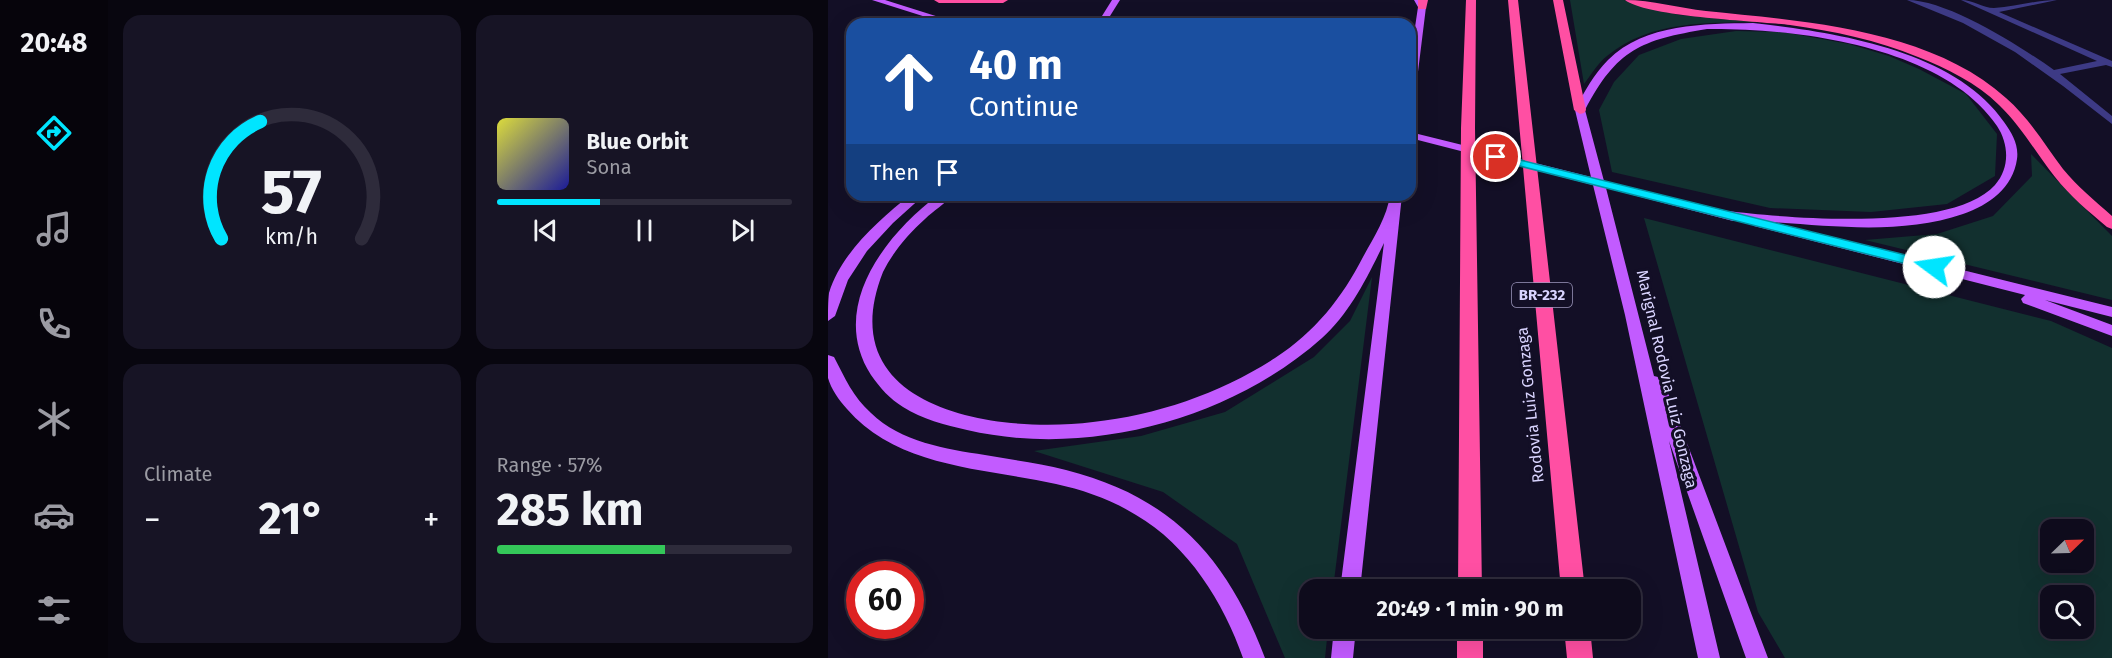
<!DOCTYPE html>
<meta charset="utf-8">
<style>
body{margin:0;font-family:"Fira Sans",sans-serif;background:#171425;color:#f1f3f6;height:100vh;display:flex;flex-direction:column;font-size:22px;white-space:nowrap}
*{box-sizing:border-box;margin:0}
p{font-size:20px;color:#9b9ba3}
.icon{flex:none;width:33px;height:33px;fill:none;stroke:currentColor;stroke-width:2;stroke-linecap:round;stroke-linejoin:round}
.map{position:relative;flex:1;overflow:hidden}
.details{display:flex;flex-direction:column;gap:15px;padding:15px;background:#08060f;width:720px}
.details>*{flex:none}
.top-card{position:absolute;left:18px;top:18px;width:570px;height:183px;border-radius:18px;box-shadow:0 6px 24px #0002,0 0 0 2px #2e2b3b;background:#1a4fa0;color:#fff;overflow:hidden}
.needle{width:39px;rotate:67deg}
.buttons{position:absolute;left:1212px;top:519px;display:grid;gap:12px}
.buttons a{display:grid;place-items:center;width:54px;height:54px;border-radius:12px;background:#0e0b1c;box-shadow:0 6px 24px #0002,0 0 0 2px #2e2b3b;font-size:30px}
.speed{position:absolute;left:18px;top:561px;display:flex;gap:12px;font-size:30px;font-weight:700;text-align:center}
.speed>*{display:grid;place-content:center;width:78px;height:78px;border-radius:50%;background:#0e0b1c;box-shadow:0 6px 24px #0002,0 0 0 2px #2e2b3b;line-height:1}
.speed .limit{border:9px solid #d22;background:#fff;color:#111}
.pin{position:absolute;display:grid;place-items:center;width:51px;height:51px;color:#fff;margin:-26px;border:3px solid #fff;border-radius:50%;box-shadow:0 2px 6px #0007}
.me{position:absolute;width:66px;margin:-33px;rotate:284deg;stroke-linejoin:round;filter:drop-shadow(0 0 4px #0008)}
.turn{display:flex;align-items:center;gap:21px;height:126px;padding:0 24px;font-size:27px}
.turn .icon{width:78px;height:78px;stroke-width:2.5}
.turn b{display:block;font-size:42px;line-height:51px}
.then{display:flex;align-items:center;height:57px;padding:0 24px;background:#0003;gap:12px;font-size:22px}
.big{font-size:45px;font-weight:700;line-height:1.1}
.details .widget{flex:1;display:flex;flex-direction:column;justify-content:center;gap:9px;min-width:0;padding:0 21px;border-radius:18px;background:#171425}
.details .dial{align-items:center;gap:0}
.dial svg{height:156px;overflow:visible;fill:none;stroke:#2e2b3b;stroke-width:7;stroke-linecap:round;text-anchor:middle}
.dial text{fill:#f1f3f6;stroke:none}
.song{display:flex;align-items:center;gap:18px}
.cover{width:72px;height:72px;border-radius:9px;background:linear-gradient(135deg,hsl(60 70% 55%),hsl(240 70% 35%))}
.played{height:6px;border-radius:3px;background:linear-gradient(90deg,#00e5ff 35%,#2e2b3b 35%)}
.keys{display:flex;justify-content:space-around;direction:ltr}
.heat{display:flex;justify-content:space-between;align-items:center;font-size:33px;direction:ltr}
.charge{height:9px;border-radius:4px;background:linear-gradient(90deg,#34c759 57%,#2e2b3b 0)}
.details .tiles{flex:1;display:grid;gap:15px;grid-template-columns:repeat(2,1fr)}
.trip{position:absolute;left:471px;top:579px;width:342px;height:60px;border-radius:18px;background:#0e0b1c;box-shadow:0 6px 24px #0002,0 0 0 2px #2e2b3b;font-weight:700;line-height:60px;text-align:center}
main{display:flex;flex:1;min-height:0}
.tab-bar{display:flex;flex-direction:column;width:108px;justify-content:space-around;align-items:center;background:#06040b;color:#9b9ba3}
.tab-bar .icon{width:42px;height:42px}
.tab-bar .selected{color:#00e5ff}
.tab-bar b{font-size:27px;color:#f1f3f6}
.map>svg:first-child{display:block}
.green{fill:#12302f;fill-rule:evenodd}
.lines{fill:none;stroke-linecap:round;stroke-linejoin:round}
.minor{fill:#3d3a85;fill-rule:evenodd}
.major{fill:#c25bff;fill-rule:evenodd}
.highway{fill:#ff4fa3;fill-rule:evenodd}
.route{fill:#00e5ff;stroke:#0095a6;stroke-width:1.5}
.labels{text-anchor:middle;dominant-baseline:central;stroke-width:6;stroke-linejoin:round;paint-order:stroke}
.shield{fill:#130f26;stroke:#9e99be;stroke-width:1.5}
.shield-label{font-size:15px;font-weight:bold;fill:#d9d4ff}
.street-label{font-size:16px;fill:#d9d4ff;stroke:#130f26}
</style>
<main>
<nav class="tab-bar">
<b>20:48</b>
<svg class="icon selected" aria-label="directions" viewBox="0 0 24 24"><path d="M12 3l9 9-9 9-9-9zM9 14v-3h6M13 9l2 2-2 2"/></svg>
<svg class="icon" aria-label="music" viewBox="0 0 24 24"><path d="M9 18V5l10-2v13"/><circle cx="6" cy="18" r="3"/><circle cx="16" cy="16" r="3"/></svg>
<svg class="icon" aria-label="phone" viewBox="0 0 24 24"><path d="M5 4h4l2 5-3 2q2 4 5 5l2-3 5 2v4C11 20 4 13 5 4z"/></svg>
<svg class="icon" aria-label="climate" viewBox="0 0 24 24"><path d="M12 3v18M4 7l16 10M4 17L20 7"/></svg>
<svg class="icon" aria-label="car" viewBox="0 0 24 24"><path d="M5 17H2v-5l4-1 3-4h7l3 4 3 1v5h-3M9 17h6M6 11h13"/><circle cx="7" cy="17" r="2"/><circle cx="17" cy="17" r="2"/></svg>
<svg class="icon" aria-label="filters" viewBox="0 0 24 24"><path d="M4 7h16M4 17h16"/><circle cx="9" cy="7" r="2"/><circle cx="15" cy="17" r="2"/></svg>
</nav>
<section class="details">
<div class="tiles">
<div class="widget dial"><svg viewBox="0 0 100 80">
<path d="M14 69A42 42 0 1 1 86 69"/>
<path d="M14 69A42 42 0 0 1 34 9" stroke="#00e5ff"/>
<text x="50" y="56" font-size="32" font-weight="700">57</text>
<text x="50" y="72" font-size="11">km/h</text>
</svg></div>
<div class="widget">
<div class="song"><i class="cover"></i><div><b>Blue Orbit</b><p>Sona</p></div></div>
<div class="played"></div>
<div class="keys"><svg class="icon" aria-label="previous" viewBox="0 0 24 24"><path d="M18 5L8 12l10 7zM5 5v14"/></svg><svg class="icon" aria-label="pause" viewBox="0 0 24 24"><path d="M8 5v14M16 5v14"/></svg><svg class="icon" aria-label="next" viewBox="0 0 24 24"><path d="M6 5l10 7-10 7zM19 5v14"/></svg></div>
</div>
<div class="widget"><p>Climate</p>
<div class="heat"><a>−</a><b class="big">21°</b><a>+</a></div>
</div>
<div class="widget"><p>Range · 57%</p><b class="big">285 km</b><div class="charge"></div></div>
</div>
</section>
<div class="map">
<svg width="1284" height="658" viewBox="0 0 1284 658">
<rect width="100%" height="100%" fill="#130f26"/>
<path class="green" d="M 742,0 L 796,0 L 851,15 L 933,22 C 879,23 823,20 779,56 C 770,63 763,75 756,84 Z
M 908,31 L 955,32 L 1021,44 L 1061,56 L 1091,69 L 1138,94 L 1169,134 L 1167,176 L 1119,204 L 1043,212 L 942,208 L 784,172 L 771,110 L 786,82 L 811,55 L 853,39 Z
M 1203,154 L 1284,236 L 1284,300 L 1037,240 L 1109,234 L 1165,216 L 1204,176 Z
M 816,218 L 1223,321 L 1284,348 L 1284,658 L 957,658 L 930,612 ZM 1222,530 L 1256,530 L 1256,562 L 1222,562 ZM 1222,596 L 1256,596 L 1256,628 L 1222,628 Z
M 544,277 L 505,589 L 482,590 L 482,628 L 500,629 L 497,658 L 457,658 L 409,544 L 335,492 L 206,451 L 313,436 L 397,412 L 486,357 L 522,321 Z"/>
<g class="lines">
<path class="minor" d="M 1079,0 C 1120,0 1192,46 1226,70 L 1269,61 L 1133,0 C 1145,0 1155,8 1166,8 C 1187,7 1207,0 1229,0 L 1171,12 L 1284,61 L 1284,67 L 1278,65 L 1232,74 L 1284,116 L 1284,124 L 1235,86 L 1187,52 L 1135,23 Z"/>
<path class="major" d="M 44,0 L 57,0 L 133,24 L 120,24 Z
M 284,0 L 292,0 L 282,16 L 285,24 L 277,24 L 274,16 Z
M 586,0 L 594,0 L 598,7 L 587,96 L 582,99 L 582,61 L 590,7 Z
M 925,23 C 1006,32 1127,50 1176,122 C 1184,133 1191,145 1189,159 C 1185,188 1161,205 1135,214 C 1074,235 1004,226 941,222 L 1284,307 L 1284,317 L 1217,300 L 1284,325 L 1284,336 L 1195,303 L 1193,299 L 1197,295 L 926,226 L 926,221 L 905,221 L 778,188 L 826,376 L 834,378 L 836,382 L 940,658 L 918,658 L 841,441 L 892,658 L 870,658 L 797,315 L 765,185 L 582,138 L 582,132 L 763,177 L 747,110 C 756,92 766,74 780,60 C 817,23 877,24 925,23 ZM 879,29 C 967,28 1115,46 1169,126 C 1181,144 1182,168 1167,185 C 1124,233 960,218 899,211 C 886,210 872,205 859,202 C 831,195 804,188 776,181 L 757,110 C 789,49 813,40 879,29 Z
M 82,195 L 96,195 L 65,223 L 39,251 L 20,280 L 7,316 L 0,321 C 0,312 0,301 1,293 C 13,253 51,220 82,195 Z
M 110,195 L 124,195 C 117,204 105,211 97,219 C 80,234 65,252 55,272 C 0,411 172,434 265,422 C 329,415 393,393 447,358 C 487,332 514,298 535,257 C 546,237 559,217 562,195 L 574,195 L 532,590 L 512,590 L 556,243 C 540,276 522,313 494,338 C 402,420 259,458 139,430 C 117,425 94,419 75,407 C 62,399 52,388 43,375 C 0,308 57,235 110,195 Z
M 0,355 L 6,357 C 17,378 25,397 43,413 C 73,442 118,449 157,455 C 184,460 211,463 238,470 C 344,497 399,557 437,658 L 415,658 C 396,603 360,545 308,515 C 284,500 256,490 228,484 C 156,468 70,468 19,409 C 11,400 3,389 0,378 C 0,371 0,362 0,355 Z
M 506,628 L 528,628 L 525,658 L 503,658 Z"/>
<path class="highway" d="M 106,0 L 180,0 L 175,3 L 111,3 Z
M 590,0 L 600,0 L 598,9 L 590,9 Z
M 638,0 L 648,0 L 647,128 L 654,590 L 630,590 L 633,128 Z
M 680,0 L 690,0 L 757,590 L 733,590 Z
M 725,0 L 735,0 L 758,110 L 756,113 L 752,114 L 746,110 Z
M 797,0 C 824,0 851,8 878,11 C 975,21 1102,29 1178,98 C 1201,118 1217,145 1235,169 C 1249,186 1267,201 1284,216 L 1284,229 L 1279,227 C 1260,211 1242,196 1227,177 C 1208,153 1193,126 1171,105 C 1149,83 1118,68 1090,57 C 1049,40 1006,31 962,25 C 929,21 819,17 797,0 Z
M 629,628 L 655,628 L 655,658 L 629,658 Z
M 736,628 L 762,628 L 765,658 L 739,658 Z"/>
</g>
<path class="route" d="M 668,154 L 1106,262 L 1112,267 L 1106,271 L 664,159 L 663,157 Z"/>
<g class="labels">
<rect class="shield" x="684" y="283" width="60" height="24" rx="4.5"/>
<g class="shield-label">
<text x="714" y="295">BR-232</text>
</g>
<g class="street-label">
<text transform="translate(839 379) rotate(77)">Marignal Rodovia Luiz Gonzaga</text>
<text transform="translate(702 405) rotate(-96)">Rodovia Luiz Gonzaga</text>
</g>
</g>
</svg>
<div class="buttons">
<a><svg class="needle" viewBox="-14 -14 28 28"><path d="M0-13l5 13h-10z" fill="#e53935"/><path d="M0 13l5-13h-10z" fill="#9b9ba3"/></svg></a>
<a><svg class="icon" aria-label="search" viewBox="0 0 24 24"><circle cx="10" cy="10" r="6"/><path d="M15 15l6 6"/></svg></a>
</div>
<div class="speed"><div class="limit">60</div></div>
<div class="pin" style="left:668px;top:157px;background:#d93025"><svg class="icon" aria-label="arrive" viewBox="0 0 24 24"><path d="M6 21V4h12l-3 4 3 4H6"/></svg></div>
<svg class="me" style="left:1106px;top:267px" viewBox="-20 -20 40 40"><circle r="19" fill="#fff"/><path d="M0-13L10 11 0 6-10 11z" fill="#00e5ff"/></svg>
<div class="trip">20:49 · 1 min · 90 m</div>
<div class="top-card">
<div class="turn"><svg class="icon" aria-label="ahead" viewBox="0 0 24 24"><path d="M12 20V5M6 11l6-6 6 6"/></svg><div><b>40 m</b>Continue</div></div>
<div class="then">Then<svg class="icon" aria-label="arrive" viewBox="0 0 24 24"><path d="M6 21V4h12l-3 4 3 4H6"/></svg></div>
</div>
</div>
</main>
